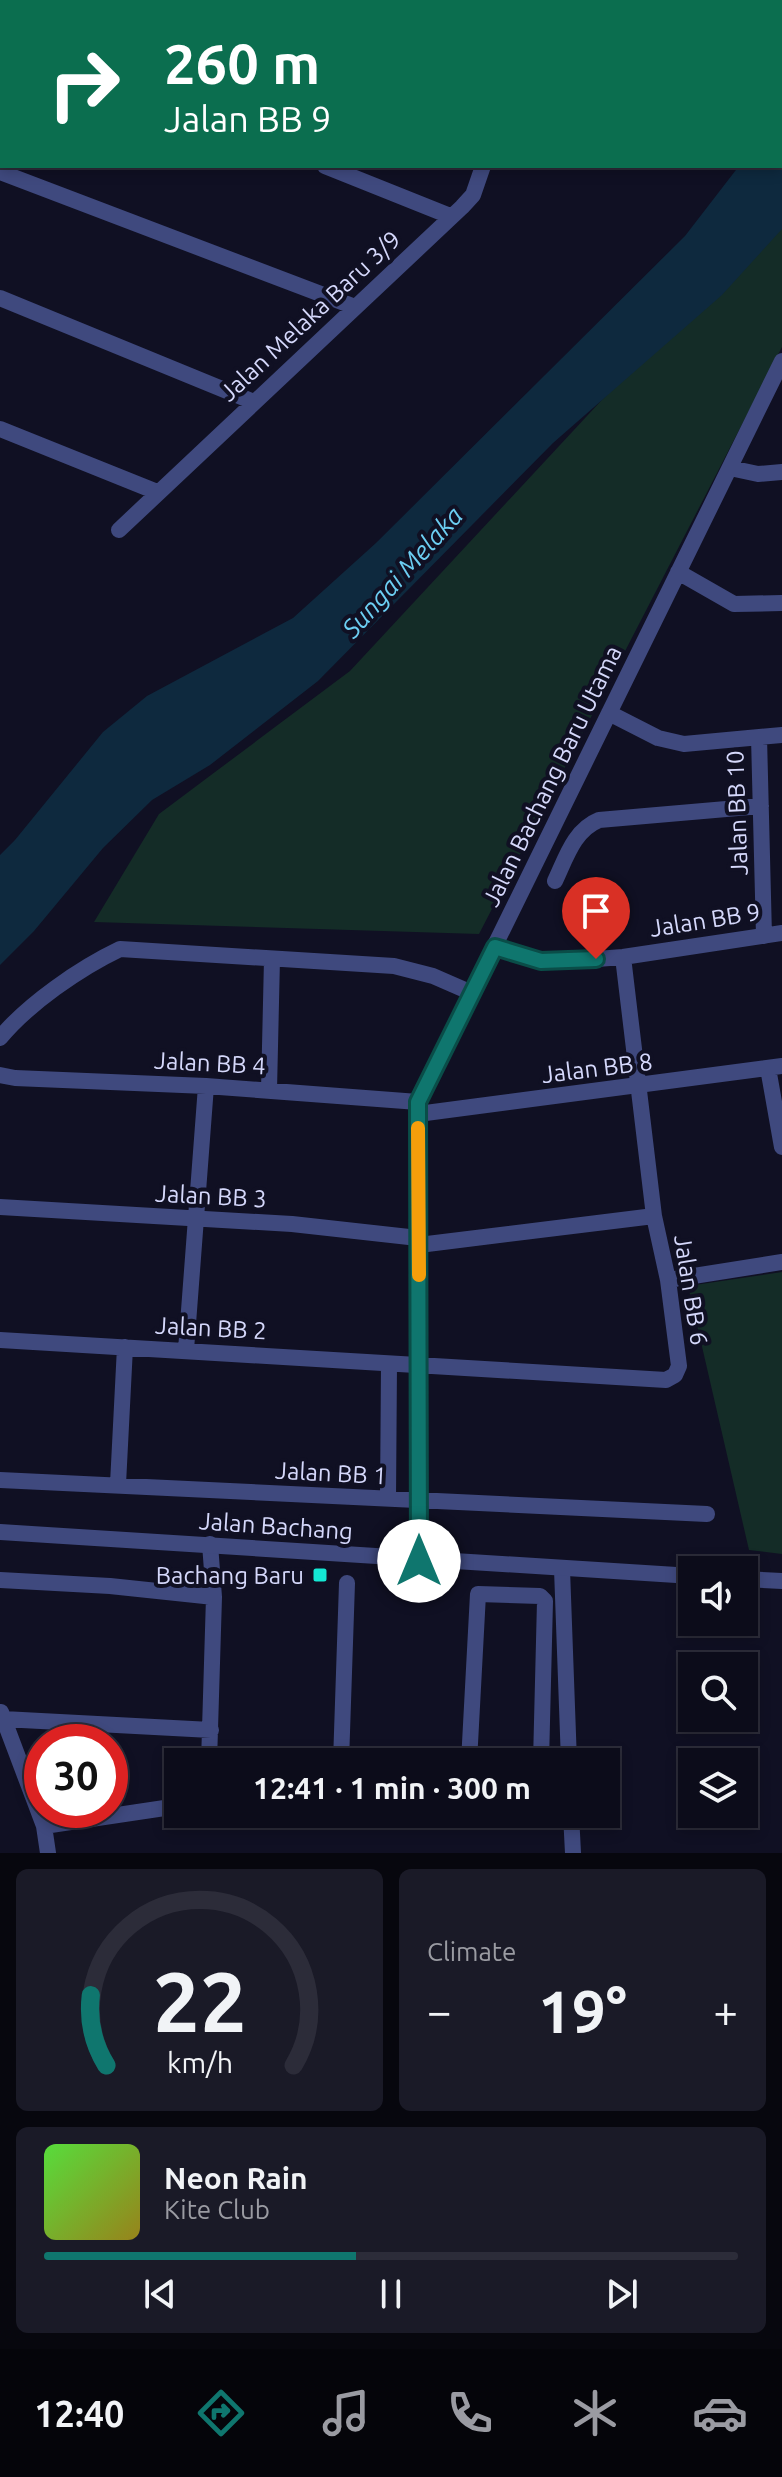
<!DOCTYPE html>
<meta charset="utf-8">
<style>
body{margin:0;font-family:Ubuntu,sans-serif;background:#1a1a27;color:#f1f3f6;height:100vh;display:flex;flex-direction:column;font-size:30px;white-space:nowrap}
*{box-sizing:border-box;margin:0}
p{font-size:26px;color:#9a9ba2}
.icon{flex:none;width:44px;height:44px;fill:none;stroke:currentColor;stroke-width:2;stroke-linecap:round;stroke-linejoin:round}
.map{position:relative;height:1853px;overflow:hidden}
.sheet{display:flex;flex-direction:column;gap:16px;padding:16px;background:#07070e;flex:1}
.sheet>*{flex:none}
.guide{position:absolute;left:0px;top:0px;width:782px;height:168px;box-shadow:0 4px 12px #0003,0 0 0 2px #2c2c39;background:#0b6e4f;color:#fff;overflow:hidden}
.buttons{position:absolute;left:678px;top:1556px;display:grid;gap:16px}
.buttons a{display:grid;place-items:center;width:80px;height:80px;border-radius:0px;background:#0c0c1a;box-shadow:0 4px 12px #0003,0 0 0 2px #2c2c39;font-size:40px}
.speed{position:absolute;left:24px;top:1724px;display:flex;gap:16px;font-size:40px;font-weight:700;text-align:center}
.speed>*{display:grid;place-content:center;width:104px;height:104px;border-radius:50%;background:#0c0c1a;box-shadow:0 4px 12px #0003,0 0 0 2px #2c2c39;line-height:1}
.speed .limit{border:12px solid #d22;background:#fff;color:#111}
.pin{position:absolute;display:grid;place-items:center;width:68px;height:68px;color:#fff;margin:-82px -34px;border-radius:50% 50% 50% 0;rotate:-45deg;box-shadow:0 0 8px #0007}
.pin .icon{rotate:45deg}
.me{position:absolute;width:88px;margin:-44px;rotate:0deg;stroke-linejoin:round;filter:drop-shadow(0 0 6px #0008)}
.turn{display:flex;align-items:center;gap:28px;height:168px;padding:0 32px;font-size:36px}
.turn .icon{width:104px;height:104px;stroke-width:2.5}
.turn b{display:block;font-size:56px;line-height:68px}
.big{font-size:60px;font-weight:700;line-height:1.1}
.sheet .widget{flex:1;display:flex;flex-direction:column;justify-content:center;gap:12px;min-width:0;padding:0 28px;border-radius:12px;background:#1a1a27}
.sheet .dial{align-items:center;gap:0}
.dial svg{height:208px;overflow:visible;fill:none;stroke:#2c2c39;stroke-width:7;stroke-linecap:round;text-anchor:middle}
.dial text{fill:#f1f3f6;stroke:none}
.song{display:flex;align-items:center;gap:24px}
.cover{width:96px;height:96px;border-radius:12px;background:linear-gradient(135deg,hsl(110 70% 55%),hsl(50 70% 35%))}
.played{height:8px;border-radius:4px;background:linear-gradient(90deg,#0f766e 45%,#2c2c39 45%)}
.keys{display:flex;justify-content:space-around;direction:ltr}
.heat{display:flex;justify-content:space-between;align-items:center;font-size:44px;direction:ltr}
.sheet .tiles{flex:1;display:grid;gap:16px;grid-template-columns:1fr 1fr}
.widget:last-child{grid-column:span 2}
.trip{position:absolute;left:164px;top:1748px;width:456px;height:80px;border-radius:0px;background:#0c0c1a;box-shadow:0 4px 12px #0003,0 0 0 2px #2c2c39;font-weight:700;line-height:80px;text-align:center}
.tabs{display:flex;height:128px;justify-content:space-around;align-items:center;background:#05050a;color:#9a9ba2}
.tabs .icon{width:56px;height:56px}
.tabs .on{color:#0f766e}
.tabs b{font-size:36px;color:#f1f3f6}
.map>svg:first-child{display:block}
.green{fill:#142c27}
.water{fill:#0e293e}
.lines{fill:none;stroke-linecap:round;stroke-linejoin:round}
.minor{stroke:#3f497e;stroke-width:16}
.tertiary{stroke:#3f497e;stroke-width:16}
.route-casing{stroke:#0a4d48;stroke-width:20}
.route{stroke:#0f766e;stroke-width:14}
.slow{stroke:#f59e0b;stroke-width:14}
.poi-dot{fill:#14e9d5;stroke:#101023;stroke-width:3}
.labels{text-anchor:middle;dominant-baseline:central;stroke-width:8;stroke-linejoin:round;paint-order:stroke}
.street-label{font-size:24px;fill:#d5d8fb;stroke:#101023}
.poi-label{font-size:24px;fill:#d5d8fb;stroke:#101023;text-anchor:end}
.water-label{font-size:26px;font-style:italic;fill:#6ccef2;stroke:#101023}
</style>
<div class="map">
<svg width="782" height="1853" viewBox="0 0 782 1853">
<rect width="100%" height="100%" fill="#101023"/>
<path class="green" d="M 782,206 L 782,347 L 479,934 L 94,922 L 159,814 L 350,671 Z
M 782,1272 L 782,1554 L 749,1550 L 688,1286 Z"/>
<path class="water" d="M 759,0 L 782,0 L 782,229 L 722,295 L 553,443 L 318,681 L 210,765 L 152,800 L 103,848 L 34,931 L 0,965 L 0,855 L 15,840 L 103,732 L 147,696 L 293,618 L 376,543 L 685,236 L 739,166 L 780,166 L 780,2 Z"/>
<g class="lines">
<path class="minor" d="M 227,0 L 232,2
M 531,0 L 531,2
M 0,11 L 2,6
M 0,42 L 2,43
M 325,166 L 450,216
M 0,172 L 355,307
M 0,298 L 254,402
M 0,429 L 157,492
M 730,468 L 758,474 L 782,472
M 119,530 L 462,207 L 473,195 L 483,166
M 678,572 L 734,604 L 782,603
M 609,713 L 658,738 L 684,744 L 782,735
M 759,737 L 764,936
M 555,881 C 566,858 574,830 599,820 L 761,806
M 495,947 L 541,961 L 570,961 L 623,957 L 782,933
M 0,1038 C 28,1004 80,968 120,949 L 394,966 L 433,976 L 472,993
M 768,1068 L 782,1147
M 0,1075 L 15,1078 L 206,1086 L 418,1102
M 269,1090 L 272,959
M 418,1114 L 782,1066
M 0,1207 L 292,1224 L 418,1238
M 419,1245 L 654,1216
M 668,1280 L 782,1262
M 0,1340 L 666,1380 L 675,1375 L 679,1366 L 668,1280 L 654,1216 L 623,957
M 186,1350 L 206,1086
M 0,1480 L 707,1514
M 118,1484 L 125,1347
M 388,1499 L 389,1364
M 419,1561 L 418,1102 L 782,361
M 562,1569 L 569,1762
M 0,1580 L 110,1586 L 214,1597
M 1,1712 L 44,1826 L 48,1853
M 3,1719 L 211,1730
M 209,1762 L 214,1597 L 210,1544
M 341,1762 L 347,1583
M 469,1762 L 478,1594 L 540,1596 L 545,1601 L 541,1762
M 571,1814 L 573,1853
M 44,1826 L 178,1806"/>
<path class="tertiary" d="M 0,1532 L 692,1576
M 744,1579 L 782,1581"/>
</g>
<g class="lines">
<g class="route-casing">
<path id="route" d="M 419,1561 L 418,1102 L 495,947 L 541,961 L 596,959"/>
</g>
<use href="#route" class="route"/>
<path class="slow" d="M 418,1128 L 419,1275"/>
</g>
<rect class="poi-dot" x="312" y="1567" width="16" height="16" rx="4"/>
<g class="labels">
<g class="street-label">
<text transform="translate(310 316) rotate(-43)">Jalan Melaka Baru 3/9</text>
<text transform="translate(552 776) rotate(-64)">Jalan Bachang Baru Utama</text>
<text transform="translate(737 813) rotate(-92)">Jalan BB 10</text>
<text transform="translate(705 920) rotate(-9)">Jalan BB 9</text>
<text transform="translate(210 1063) rotate(3)">Jalan BB 4</text>
<text transform="translate(597 1068) rotate(-7)">Jalan BB 8</text>
<text transform="translate(211 1196) rotate(3)">Jalan BB 3</text>
<text transform="translate(691 1290) rotate(81)">Jalan BB 6</text>
<text transform="translate(211 1328) rotate(3)">Jalan BB 2</text>
<text transform="translate(331 1473) rotate(3)">Jalan BB 1</text>
<text transform="translate(276 1526) rotate(4)">Jalan Bachang</text>
</g>
<g class="poi-label">
<text x="304" y="1575">Bachang Baru</text>
</g>
<g class="water-label">
<text transform="translate(402 572) rotate(-48)">Sungai Melaka</text>
</g>
</g>
</svg>
<div class="buttons">
<a><svg class="icon" aria-label="sound" viewBox="0 0 24 24"><path d="M4 9h4l5-4v14l-5-4H4zM17 9q2 3 0 6"/></svg></a>
<a><svg class="icon" aria-label="search" viewBox="0 0 24 24"><circle cx="10" cy="10" r="6"/><path d="M15 15l6 6"/></svg></a>
<a><svg class="icon" aria-label="layers" viewBox="0 0 24 24"><path d="M12 4l9 5-9 5-9-5zM3 14l9 5 9-5"/></svg></a>
</div>
<div class="speed"><div class="limit">30</div></div>
<div class="pin" style="left:596px;top:959px;background:#d93025"><svg class="icon" aria-label="arrive" viewBox="0 0 24 24"><path d="M6 21V4h12l-3 4 3 4H6"/></svg></div>
<svg class="me" style="left:419px;top:1561px" viewBox="-20 -20 40 40"><circle r="19" fill="#fff"/><path d="M0-13L10 11 0 6-10 11z" fill="#0f766e"/></svg>
<div class="trip">12:41 · 1 min · 300 m</div>
<div class="guide">
<div class="turn"><svg class="icon" aria-label="right" viewBox="0 0 24 24"><path d="M7 20v-9h11M14 6l5 5-5 5"/></svg><div><b>260 m</b>Jalan BB 9</div></div>
</div>
</div>
<section class="sheet">
<div class="tiles">
<div class="widget dial"><svg viewBox="0 0 100 80">
<path d="M14 69A42 42 0 1 1 86 69"/>
<path d="M14 69A42 42 0 0 1 8 42" stroke="#0f766e"/>
<text x="50" y="56" font-size="32" font-weight="700">22</text>
<text x="50" y="72" font-size="11">km/h</text>
</svg></div>
<div class="widget"><p>Climate</p>
<div class="heat"><a>−</a><b class="big">19°</b><a>+</a></div>
</div>
<div class="widget">
<div class="song"><i class="cover"></i><div><b>Neon Rain</b><p>Kite Club</p></div></div>
<div class="played"></div>
<div class="keys"><svg class="icon" aria-label="previous" viewBox="0 0 24 24"><path d="M18 5L8 12l10 7zM5 5v14"/></svg><svg class="icon" aria-label="pause" viewBox="0 0 24 24"><path d="M8 5v14M16 5v14"/></svg><svg class="icon" aria-label="next" viewBox="0 0 24 24"><path d="M6 5l10 7-10 7zM19 5v14"/></svg></div>
</div>
</div>
</section>
<nav class="tabs">
<b>12:40</b>
<svg class="icon on" aria-label="directions" viewBox="0 0 24 24"><path d="M12 3l9 9-9 9-9-9zM9 14v-3h6M13 9l2 2-2 2"/></svg>
<svg class="icon" aria-label="music" viewBox="0 0 24 24"><path d="M9 18V5l10-2v13"/><circle cx="6" cy="18" r="3"/><circle cx="16" cy="16" r="3"/></svg>
<svg class="icon" aria-label="phone" viewBox="0 0 24 24"><path d="M5 4h4l2 5-3 2q2 4 5 5l2-3 5 2v4C11 20 4 13 5 4z"/></svg>
<svg class="icon" aria-label="climate" viewBox="0 0 24 24"><path d="M12 3v18M4 7l16 10M4 17L20 7"/></svg>
<svg class="icon" aria-label="car" viewBox="0 0 24 24"><path d="M5 17H2v-5l4-1 3-4h7l3 4 3 1v5h-3M9 17h6M6 11h13"/><circle cx="7" cy="17" r="2"/><circle cx="17" cy="17" r="2"/></svg>
</nav>
